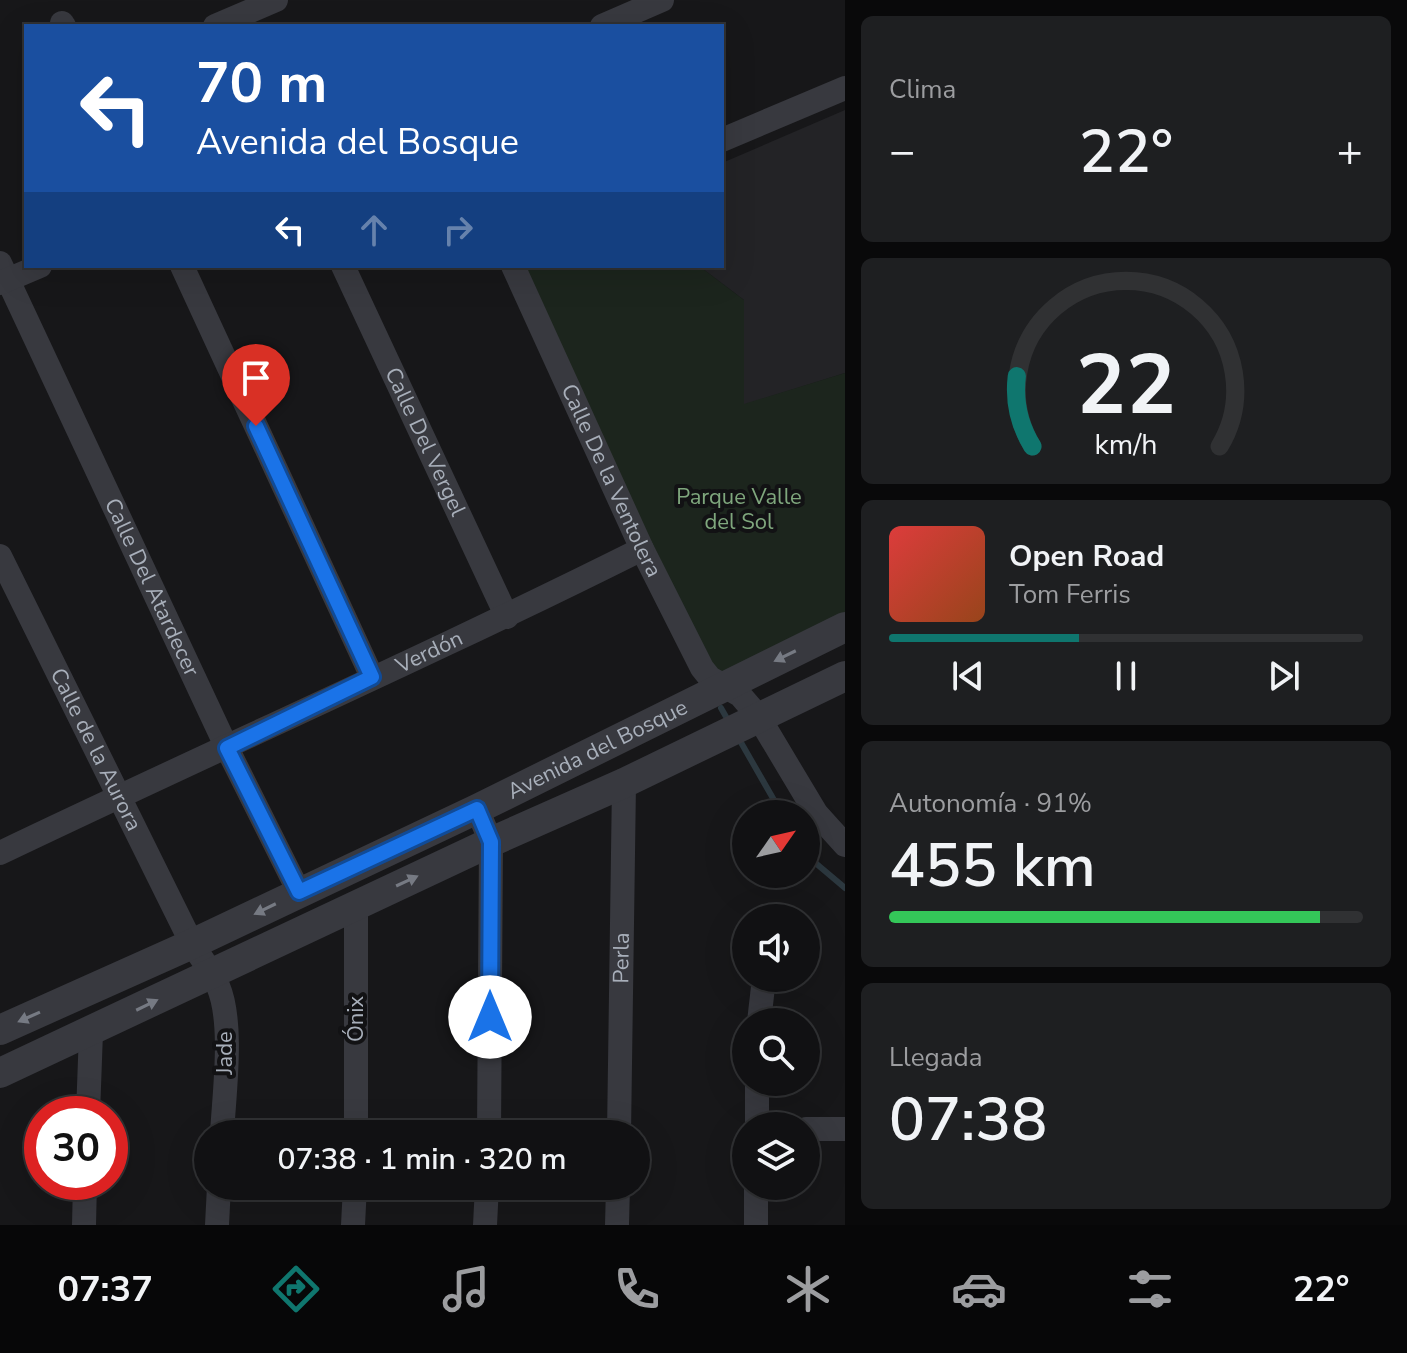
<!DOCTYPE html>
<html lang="es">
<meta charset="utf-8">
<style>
body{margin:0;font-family:"Nunito Sans",sans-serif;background:#1e1f21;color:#f1f3f6;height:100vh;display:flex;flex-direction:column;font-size:30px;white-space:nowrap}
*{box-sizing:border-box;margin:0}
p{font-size:26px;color:#9c9da0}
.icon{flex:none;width:44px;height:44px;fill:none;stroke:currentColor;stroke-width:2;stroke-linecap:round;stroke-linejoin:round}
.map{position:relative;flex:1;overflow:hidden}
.side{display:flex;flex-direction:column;gap:16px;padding:16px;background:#09090a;width:562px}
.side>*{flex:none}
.banner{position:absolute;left:24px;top:24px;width:700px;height:244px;border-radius:0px;box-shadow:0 8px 32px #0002,0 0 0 2px #303133;background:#1a4fa0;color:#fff;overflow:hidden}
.needle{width:52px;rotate:56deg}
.fabs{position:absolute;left:732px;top:800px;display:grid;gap:16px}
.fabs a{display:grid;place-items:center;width:88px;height:88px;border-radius:50%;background:#111113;box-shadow:0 8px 32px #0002,0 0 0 2px #303133;font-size:40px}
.speed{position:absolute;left:24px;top:1096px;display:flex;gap:16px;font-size:40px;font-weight:700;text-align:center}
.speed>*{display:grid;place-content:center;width:104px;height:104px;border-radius:50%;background:#111113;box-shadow:0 8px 32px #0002,0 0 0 2px #303133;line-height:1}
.speed .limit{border:12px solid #d22;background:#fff;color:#111}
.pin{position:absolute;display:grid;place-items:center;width:68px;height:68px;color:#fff;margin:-82px -34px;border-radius:50% 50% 50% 0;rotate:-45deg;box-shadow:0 0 8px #0007}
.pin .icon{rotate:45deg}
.me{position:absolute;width:88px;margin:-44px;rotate:0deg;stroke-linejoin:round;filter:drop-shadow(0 0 6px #0008)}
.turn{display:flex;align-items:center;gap:28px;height:168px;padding:0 40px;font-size:36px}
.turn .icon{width:104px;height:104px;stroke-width:2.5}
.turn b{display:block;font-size:56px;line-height:68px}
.lanes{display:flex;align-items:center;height:76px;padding:0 40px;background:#0003;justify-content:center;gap:40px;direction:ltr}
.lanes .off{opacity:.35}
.big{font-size:60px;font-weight:600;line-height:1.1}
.side .tile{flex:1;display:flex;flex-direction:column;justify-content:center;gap:12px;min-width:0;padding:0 28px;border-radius:12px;background:#1e1f21}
.side .dial{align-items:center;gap:0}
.dial svg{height:208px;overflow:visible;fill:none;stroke:#303133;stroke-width:7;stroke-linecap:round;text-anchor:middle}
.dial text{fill:#f1f3f6;stroke:none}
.song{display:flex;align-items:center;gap:24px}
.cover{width:96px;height:96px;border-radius:12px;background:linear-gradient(135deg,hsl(0 70% 55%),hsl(20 70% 35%))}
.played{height:8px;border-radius:4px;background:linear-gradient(90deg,#0f766e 40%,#303133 40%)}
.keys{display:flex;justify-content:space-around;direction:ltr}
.heat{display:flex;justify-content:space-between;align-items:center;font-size:44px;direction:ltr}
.charge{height:12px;border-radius:6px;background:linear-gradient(90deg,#34c759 91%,#303133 0)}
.trip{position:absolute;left:194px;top:1120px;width:456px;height:80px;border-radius:40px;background:#111113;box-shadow:0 8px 32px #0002,0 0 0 2px #303133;font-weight:600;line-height:80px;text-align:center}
.tab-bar{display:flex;height:128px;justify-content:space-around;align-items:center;background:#070708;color:#9c9da0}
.tab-bar .icon{width:56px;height:56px}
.tab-bar .selected{color:#0f766e}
.tab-bar b{font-size:36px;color:#f1f3f6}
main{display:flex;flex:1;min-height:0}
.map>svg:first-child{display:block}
.built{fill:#232326}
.green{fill:#1c251d}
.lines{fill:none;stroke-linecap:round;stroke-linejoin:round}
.stream{stroke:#2c383f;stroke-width:6}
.minor{stroke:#38393f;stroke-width:24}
.tertiary{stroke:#38393f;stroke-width:30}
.oneway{fill:#767a83}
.route-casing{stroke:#114b97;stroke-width:20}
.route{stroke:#1a73e8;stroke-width:14}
.labels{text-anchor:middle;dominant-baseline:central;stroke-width:8;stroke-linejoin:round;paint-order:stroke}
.street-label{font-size:22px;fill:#a8afba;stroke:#121214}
.park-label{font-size:22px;fill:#7fa77d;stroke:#121214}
</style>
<main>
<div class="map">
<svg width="845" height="1225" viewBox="0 0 845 1225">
<rect width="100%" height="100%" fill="#171719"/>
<path class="built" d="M 845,110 L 845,373 L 743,405 L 744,300 L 699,266 L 722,266 L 722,163 Z"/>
<path class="green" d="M 513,266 L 699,266 L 744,300 L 744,404 L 845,373 L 845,627 L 710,678 Z"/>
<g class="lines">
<path class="stream" d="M 721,708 L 729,722
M 739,739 L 782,814
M 806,855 L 845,888"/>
<g class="minor">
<path d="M 62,23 L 64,26"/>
<path d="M 215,26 L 276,0"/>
<path d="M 602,26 L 662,0"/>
<path d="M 722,140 L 845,88"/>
<path id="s1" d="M 0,263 L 227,748 L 299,892"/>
<path d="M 182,266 L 372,677"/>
<path id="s2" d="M 343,266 L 507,617"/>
<path id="s3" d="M 513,266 L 642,549 L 702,668 L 710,678 L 740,695 L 758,716 L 816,813 L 845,845"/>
<path d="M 0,283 L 40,266"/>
<path id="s4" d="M 0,556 L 192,944 C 201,958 212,971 218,986 C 234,1023 224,1094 222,1134"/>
<path d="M 477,809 L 491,842 L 489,1134"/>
<path id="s5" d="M 0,853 C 213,751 430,655 642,549"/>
<path d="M 759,1022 L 764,978"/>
<path d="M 88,1114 L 91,1032"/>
<path d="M 757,1126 L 757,1082"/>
<path d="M 806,1129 L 845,1129"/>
<path d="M 356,1134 L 356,905"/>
<path id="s6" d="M 619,1134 L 624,783"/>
<path d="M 84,1225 L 85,1182"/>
<path d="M 217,1225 L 219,1186"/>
<path d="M 353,1225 L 355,1186"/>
<path d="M 485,1225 L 487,1186"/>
<path d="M 617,1225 L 618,1186"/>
<path d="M 756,1225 L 756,1186"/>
</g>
<g class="tertiary">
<path id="s7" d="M 0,1030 L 192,944 L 477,809 L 845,627"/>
<path d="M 0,1073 L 491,842 L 624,783 L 845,676"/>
</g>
</g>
<defs><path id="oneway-solid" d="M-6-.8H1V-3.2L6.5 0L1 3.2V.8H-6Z" transform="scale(2)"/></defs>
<g class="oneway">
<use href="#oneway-solid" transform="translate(785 656) rotate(154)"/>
<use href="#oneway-solid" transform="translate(407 881) rotate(-25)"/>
<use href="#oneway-solid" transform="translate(265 909) rotate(154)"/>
<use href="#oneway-solid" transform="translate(147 1005) rotate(-26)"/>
<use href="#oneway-solid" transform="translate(29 1017) rotate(156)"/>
</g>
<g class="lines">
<g class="route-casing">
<path id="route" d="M 256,426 L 372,677 L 227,748 L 299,892 L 477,809 L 491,842 L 490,1017"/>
</g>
<use href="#route" class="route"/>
</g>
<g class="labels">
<g class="street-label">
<text stroke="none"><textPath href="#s2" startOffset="194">Calle Del Vergel</textPath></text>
<text stroke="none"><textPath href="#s3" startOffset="236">Calle De la Ventolera</textPath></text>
<text stroke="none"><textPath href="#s1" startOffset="358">Calle Del Atardecer</textPath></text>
<text stroke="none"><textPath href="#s5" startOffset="474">Verdón</textPath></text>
<text stroke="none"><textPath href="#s7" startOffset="660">Avenida del Bosque</textPath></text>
<text stroke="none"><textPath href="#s4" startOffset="216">Calle de la Aurora</textPath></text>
<text stroke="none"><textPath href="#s6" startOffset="176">Perla</textPath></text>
<text transform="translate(356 1019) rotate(-90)">Ónix</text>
<text transform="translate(225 1053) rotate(-90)">Jade</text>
</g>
<g class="park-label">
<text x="739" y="497">Parque Valle<tspan x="739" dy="25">del Sol</tspan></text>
</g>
</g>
</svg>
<div class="fabs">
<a><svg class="needle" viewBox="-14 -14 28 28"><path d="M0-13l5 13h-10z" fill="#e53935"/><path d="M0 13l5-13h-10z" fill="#9c9da0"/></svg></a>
<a><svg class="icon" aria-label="sound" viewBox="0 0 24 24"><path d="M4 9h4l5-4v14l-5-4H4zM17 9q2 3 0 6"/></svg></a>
<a><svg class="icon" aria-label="search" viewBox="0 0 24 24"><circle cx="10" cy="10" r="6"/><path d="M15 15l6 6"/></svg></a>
<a><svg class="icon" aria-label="layers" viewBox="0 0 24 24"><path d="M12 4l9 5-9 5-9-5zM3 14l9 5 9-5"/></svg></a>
</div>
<div class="speed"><div class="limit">30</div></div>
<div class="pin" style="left:256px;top:426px;background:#d93025"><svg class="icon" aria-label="arrive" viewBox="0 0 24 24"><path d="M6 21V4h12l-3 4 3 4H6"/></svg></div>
<svg class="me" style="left:490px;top:1017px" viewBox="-20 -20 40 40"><circle r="19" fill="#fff"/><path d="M0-13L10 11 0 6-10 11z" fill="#1a73e8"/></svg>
<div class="trip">07:38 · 1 min · 320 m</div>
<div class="banner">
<div class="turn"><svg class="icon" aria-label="left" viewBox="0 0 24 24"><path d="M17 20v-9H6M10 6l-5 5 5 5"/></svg><div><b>70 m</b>Avenida del Bosque</div></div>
<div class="lanes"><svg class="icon" aria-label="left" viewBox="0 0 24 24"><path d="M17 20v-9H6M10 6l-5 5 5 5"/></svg><svg class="icon off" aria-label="ahead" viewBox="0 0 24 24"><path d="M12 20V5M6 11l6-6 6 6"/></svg><svg class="icon off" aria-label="right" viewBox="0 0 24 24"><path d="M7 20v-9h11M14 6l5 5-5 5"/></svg></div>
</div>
</div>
<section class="side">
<div class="tile"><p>Clima</p>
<div class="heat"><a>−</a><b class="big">22°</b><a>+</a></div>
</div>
<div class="tile dial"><svg viewBox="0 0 100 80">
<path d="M14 69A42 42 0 1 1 86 69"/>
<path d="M14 69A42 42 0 0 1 8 42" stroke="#0f766e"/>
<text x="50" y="56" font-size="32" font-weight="700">22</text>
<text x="50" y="72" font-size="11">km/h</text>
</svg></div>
<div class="tile">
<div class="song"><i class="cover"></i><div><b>Open Road</b><p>Tom Ferris</p></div></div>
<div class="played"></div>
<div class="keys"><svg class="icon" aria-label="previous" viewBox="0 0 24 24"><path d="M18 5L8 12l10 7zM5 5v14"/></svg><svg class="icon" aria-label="pause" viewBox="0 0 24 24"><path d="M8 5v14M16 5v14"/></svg><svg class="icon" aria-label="next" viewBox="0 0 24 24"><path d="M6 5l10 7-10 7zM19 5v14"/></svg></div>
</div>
<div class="tile"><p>Autonomía · 91%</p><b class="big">455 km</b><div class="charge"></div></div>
<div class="tile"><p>Llegada</p><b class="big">07:38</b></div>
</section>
</main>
<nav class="tab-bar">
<b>07:37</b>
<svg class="icon selected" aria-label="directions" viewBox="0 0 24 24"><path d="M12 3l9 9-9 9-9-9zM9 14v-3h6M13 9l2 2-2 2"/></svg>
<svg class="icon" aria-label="music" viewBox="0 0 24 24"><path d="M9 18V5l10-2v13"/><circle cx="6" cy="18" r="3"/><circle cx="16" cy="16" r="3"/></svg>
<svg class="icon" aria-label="phone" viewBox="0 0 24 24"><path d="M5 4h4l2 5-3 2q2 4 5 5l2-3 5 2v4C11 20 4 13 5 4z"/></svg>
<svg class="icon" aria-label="climate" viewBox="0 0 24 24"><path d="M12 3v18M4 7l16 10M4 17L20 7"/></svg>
<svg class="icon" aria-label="car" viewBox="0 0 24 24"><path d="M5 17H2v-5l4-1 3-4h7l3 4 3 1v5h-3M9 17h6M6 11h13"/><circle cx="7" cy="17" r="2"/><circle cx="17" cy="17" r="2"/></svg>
<svg class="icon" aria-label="filters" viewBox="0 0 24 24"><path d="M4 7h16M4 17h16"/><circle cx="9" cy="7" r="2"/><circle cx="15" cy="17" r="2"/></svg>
<b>22°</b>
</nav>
